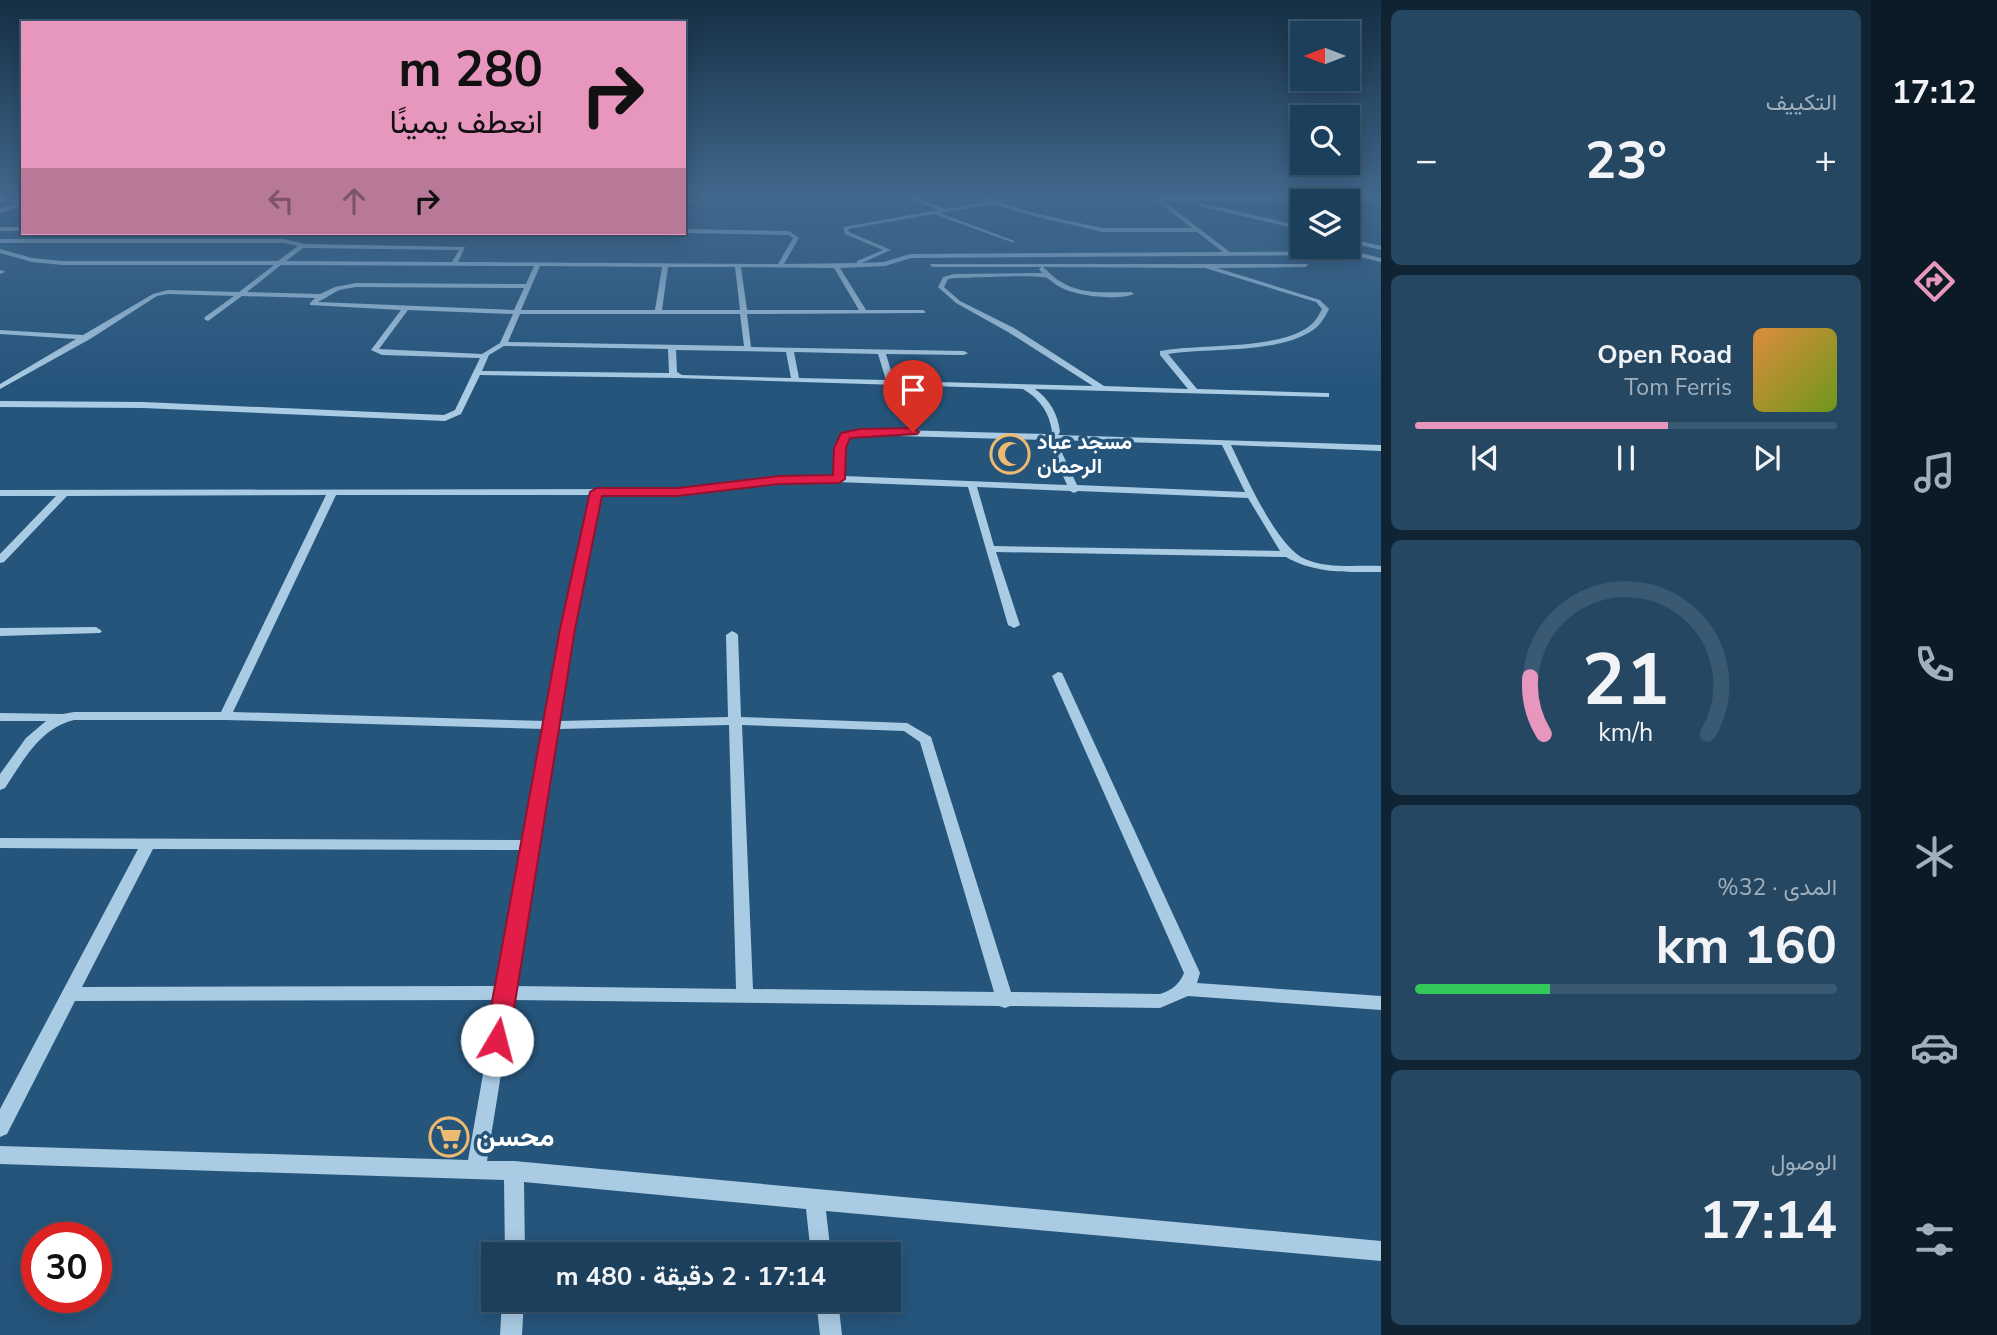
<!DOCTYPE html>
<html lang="ar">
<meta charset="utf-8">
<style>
body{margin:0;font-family:"Nunito Sans",Vazirmatn,sans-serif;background:#254762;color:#f1f3f6;direction:rtl;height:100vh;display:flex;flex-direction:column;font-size:26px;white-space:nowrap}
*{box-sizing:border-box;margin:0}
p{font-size:23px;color:#a0afbb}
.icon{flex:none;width:38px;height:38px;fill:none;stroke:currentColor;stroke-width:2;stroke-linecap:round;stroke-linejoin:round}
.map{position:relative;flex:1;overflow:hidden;direction:ltr}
.side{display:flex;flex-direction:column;gap:10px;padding:10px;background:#0f2333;width:490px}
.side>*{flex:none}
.banner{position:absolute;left:21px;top:21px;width:665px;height:214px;border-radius:0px;box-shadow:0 4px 18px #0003,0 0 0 2px #3a5972;direction:rtl;background:#e797bd;color:#111;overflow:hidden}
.needle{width:46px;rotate:270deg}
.buttons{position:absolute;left:1290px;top:21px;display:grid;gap:14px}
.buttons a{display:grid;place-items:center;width:70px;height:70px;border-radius:0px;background:#1c405c;box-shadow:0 4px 18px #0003,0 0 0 2px #3a5972;font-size:35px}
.speed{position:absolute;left:21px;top:1222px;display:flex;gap:14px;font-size:35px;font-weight:700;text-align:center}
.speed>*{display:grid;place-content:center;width:91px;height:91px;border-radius:50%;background:#1c405c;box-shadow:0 4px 18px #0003,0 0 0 2px #3a5972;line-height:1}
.speed .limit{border:10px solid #d22;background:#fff;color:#111}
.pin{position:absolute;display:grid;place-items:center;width:60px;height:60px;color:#fff;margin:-72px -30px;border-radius:50% 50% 50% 0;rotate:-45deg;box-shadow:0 0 7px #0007}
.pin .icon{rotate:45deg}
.me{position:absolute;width:77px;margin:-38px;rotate:8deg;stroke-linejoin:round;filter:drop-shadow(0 0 5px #0008)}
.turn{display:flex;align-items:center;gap:24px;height:147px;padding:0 28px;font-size:32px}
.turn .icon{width:91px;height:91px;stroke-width:2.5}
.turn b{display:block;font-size:49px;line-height:60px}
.lanes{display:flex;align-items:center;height:66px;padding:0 28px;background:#0003;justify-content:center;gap:35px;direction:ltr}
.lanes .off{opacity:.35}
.big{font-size:52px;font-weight:700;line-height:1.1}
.side .widget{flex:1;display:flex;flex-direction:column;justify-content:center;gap:10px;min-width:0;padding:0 24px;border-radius:10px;background:#254762}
.side .dial{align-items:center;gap:0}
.dial svg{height:182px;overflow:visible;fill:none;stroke:#3a5972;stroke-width:7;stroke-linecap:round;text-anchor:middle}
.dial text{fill:#f1f3f6;stroke:none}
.song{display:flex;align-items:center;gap:21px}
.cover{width:84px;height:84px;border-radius:10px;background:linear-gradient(135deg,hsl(30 70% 55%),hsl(80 70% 35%))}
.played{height:7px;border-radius:4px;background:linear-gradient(90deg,#e797bd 60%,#3a5972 60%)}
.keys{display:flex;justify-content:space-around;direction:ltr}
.heat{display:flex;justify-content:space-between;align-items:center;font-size:38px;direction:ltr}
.charge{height:10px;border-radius:5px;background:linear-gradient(90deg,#34c759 32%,#3a5972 0)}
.trip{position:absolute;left:481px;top:1242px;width:420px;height:70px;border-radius:0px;background:#1c405c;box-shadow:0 4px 18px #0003,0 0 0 2px #3a5972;font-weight:700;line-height:70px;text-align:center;direction:rtl}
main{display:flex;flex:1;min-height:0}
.menu{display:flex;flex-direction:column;width:126px;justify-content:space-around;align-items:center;background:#0b1a25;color:#a0afbb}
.menu .icon{width:49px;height:49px}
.menu .selected{color:#e797bd}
.menu b{font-size:32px;color:#f1f3f6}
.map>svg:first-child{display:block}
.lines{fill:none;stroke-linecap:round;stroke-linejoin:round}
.minor{fill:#aacbe4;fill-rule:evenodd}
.route{fill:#e11d48;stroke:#92132f;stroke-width:2}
.labels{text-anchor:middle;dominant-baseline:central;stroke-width:7;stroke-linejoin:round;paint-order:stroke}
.far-poi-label{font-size:21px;font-weight:bold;fill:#fff;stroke:#26557b;text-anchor:start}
.near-poi-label{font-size:28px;font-weight:bold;fill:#fff;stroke:#26557b;text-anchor:start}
</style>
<main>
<nav class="menu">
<b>17:12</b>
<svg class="icon selected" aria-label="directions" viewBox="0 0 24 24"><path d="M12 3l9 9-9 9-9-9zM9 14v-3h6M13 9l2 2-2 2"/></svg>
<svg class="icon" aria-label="music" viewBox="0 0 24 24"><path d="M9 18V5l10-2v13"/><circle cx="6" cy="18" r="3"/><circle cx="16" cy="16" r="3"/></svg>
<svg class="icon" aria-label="phone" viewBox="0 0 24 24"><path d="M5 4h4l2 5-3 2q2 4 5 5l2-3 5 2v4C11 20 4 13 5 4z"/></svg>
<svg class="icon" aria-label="climate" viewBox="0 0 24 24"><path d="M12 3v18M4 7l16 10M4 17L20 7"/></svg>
<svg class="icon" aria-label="car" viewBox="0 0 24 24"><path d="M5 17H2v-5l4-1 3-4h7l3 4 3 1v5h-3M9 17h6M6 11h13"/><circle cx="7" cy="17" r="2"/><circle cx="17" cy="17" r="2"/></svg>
<svg class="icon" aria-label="filters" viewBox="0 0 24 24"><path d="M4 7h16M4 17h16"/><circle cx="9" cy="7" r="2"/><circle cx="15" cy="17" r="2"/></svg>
</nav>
<section class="side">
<div class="widget"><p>التكييف</p>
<div class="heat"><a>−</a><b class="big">23°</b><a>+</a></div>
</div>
<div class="widget">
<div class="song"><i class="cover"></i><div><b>Open Road</b><p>Tom Ferris</p></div></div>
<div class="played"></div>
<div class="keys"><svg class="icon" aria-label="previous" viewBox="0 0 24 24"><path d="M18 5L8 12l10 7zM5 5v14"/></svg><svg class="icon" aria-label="pause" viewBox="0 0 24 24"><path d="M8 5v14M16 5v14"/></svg><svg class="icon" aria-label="next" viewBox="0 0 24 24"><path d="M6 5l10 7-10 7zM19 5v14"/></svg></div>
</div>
<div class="widget dial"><svg viewBox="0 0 100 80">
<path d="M14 69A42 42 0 1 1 86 69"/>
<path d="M14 69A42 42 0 0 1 8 44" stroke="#e797bd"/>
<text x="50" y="56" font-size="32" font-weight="700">21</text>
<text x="50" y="72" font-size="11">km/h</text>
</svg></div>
<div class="widget"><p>المدى · 32%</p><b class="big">160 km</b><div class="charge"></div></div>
<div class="widget"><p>الوصول</p><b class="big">17:14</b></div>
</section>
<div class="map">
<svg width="1381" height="1335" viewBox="0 0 1381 1335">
<rect width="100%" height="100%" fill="#26557b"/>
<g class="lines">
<path class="minor" d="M 685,196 L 691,196 L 692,201 L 684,208 Z
M 903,196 L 911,196 L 946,209 L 987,202 L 974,196 L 982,196 L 993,200 L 1031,196 L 1000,202 L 1037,214 L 1103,228 L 1192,228 L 1157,201 L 1155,199 L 1158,197 L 1381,197 L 1381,201 L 1163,201 L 1230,252 L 1352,251 L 1381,258 L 1381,262 L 1352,255 L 911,258 L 885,266 L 840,268 L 866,310 L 923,310 L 925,311 L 925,313 L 747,314 L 751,347 L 964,351 L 968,353 L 964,355 L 886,354 L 894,381 L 1093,386 L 1008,332 L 956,303 L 938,287 L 943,277 L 954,274 L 1042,273 L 1039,269 L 1041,267 L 932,267 L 930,264 L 1308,264 L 1306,267 L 1217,268 L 1320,300 L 1329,309 C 1326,315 1322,322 1317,327 C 1283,355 1211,347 1168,354 L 1197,389 L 1326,393 L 1329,393 L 1329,397 L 1035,389 C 1050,400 1058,414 1060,432 L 1058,435 L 1381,445 L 1381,451 L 1231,445 C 1245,474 1276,546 1305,559 C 1328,569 1356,565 1381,566 L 1381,572 C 1349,572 1315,574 1286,557 L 996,552 L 1020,625 L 1014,628 L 1008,625 L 968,487 L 811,481 L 678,495 L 601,495 L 574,629 L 559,721 L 728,717 L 726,635 L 732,631 L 736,633 L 738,635 L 741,717 L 907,723 L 931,737 L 1011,992 L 1160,994 C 1172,990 1179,985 1184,973 L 1052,676 L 1058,672 L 1062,673 L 1200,973 L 1197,983 L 1381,996 L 1381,1010 L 1188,996 L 1160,1008 L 1010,1006 L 1005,1008 L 999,1006 L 513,1000 L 487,1161 L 514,1161 L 1381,1241 L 1381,1261 L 826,1211 L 831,1255 L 811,1255 L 806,1209 L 524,1182 L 525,1255 L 505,1255 L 504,1180 L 0,1164 L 0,1146 L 468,1160 L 496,1000 L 75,1001 L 7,1134 L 0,1137 L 0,1109 L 138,849 L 0,848 L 0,838 L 525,840 L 544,729 L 225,720 L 74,720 C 40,728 23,761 5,788 L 0,790 L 0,774 L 26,738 L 46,721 L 0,721 L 0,713 L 63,714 L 74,712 L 221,712 L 326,495 L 67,496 L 4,562 L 0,563 L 0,554 L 56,496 L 0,496 L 0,490 L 678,489 L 811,475 L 834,476 L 837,440 L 860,429 L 1047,434 L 1052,431 C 1049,412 1040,399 1023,389 L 678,378 L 480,375 L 461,414 L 445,421 L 143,408 L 0,407 L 0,401 L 143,402 L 444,415 L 455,410 L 480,358 L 382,355 L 371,350 L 401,310 L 310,305 L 310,303 L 315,298 L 242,296 L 208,321 L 204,319 L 205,317 L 234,296 L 168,294 L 157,296 L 90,339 L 0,389 L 0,384 L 76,339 L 0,334 L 0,330 L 83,335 L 153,294 L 168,290 L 239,292 L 274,265 L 62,265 L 32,262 L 0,253 L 0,249 L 32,258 L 62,261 L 278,261 L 298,246 L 284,243 L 0,243 L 0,239 L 284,239 L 305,244 L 465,247 L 458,262 L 778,264 L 793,238 L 788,235 L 684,233 L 684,229 L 789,231 L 799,238 L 784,264 L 857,263 L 857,261 L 883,250 L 845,234 L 843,227 L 939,210 ZM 993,204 L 1034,216 L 1103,232 L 1197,232 L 1223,252 L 910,254 L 884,262 L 862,263 L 891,250 L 849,232 L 848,229 L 934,214 L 1014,243 L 1014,241 L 940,213 ZM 303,248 L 459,250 L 452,262 L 286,261 ZM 281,265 L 534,266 L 526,284 L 356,283 L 335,287 L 320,294 L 247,292 ZM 540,266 L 662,267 L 655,310 L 521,310 ZM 668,267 L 735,267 L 740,310 L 662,310 ZM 741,267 L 834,268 L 859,310 L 747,310 ZM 1043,267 L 1205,268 L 1316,302 L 1322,309 C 1320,313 1317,319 1313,323 C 1284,351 1200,343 1160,351 L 1160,355 L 1188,389 L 1104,386 L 1014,328 L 960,301 L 944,287 L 948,279 L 954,278 C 968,278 1039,274 1047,278 C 1051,280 1055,285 1060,287 C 1076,296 1118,301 1134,294 L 1131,292 C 1109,292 1085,295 1065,284 C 1056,280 1050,273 1043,267 ZM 356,287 L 524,288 L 514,310 L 318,302 L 339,290 ZM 408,310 L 513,314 L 500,343 L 482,354 L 379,349 ZM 520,314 L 740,314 L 744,346 L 508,342 ZM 504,346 L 668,349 L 669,373 L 482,371 L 489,355 ZM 676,350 L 786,352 L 791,378 L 682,375 L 677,372 ZM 794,352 L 878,354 L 886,380 L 799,378 ZM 861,435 L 1047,440 L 1067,485 L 844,476 L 845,441 ZM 1056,440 L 1222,445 L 1245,492 L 1077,485 ZM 977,487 L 1070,491 L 1074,493 L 1078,491 L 1248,498 L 1280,551 L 994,546 ZM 336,495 L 592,495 L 562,629 L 546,721 L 233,712 ZM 729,725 L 736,989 L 516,986 L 558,729 ZM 742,725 L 904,731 L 920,742 L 994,992 L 753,989 ZM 153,849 L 523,850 L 499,986 L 82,987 Z
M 0,198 L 23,200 L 23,205 L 0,213 L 0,209 L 19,202 L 0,202 Z
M 1201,203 L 1302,226 L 1302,230 L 1199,206 Z
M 0,227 L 23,227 L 23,231 L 0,231 Z
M 1348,238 L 1381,246 L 1381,250 L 1348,242 Z
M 0,270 L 4,271 L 5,272 L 0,274 Z
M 96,627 L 102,631 L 100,633 L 0,636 L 0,628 Z
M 502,1300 L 524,1300 L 522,1335 L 500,1335 Z
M 816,1300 L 838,1300 L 842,1335 L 820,1335 Z"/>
</g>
<linearGradient id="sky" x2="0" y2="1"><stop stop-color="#152f44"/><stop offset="0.51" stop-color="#41688d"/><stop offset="1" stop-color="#41688d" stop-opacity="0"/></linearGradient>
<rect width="1381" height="383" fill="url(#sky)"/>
<path class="route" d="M 913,428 L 919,432 L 917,434 L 850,438 L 846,448 L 845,479 L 839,483 L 779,484 L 678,496 L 602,496 L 575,629 L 509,1040 L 505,1047 L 497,1050 L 489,1047 L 485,1040 L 560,629 L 590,492 L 597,488 L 678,488 L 779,476 L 833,475 L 834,448 L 841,433 L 860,429 Z"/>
<defs>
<g id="mosque-ring" transform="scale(2.0125)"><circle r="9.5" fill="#26557b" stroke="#ecba70" stroke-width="1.5"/><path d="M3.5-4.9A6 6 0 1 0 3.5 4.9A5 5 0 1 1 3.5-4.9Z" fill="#ecba70"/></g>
<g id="supermarket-ring" transform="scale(2.0125)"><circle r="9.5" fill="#26557b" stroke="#ecba70" stroke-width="1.5"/><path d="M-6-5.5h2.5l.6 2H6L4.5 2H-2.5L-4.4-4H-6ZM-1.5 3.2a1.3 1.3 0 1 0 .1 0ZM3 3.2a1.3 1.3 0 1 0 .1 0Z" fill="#ecba70"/></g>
</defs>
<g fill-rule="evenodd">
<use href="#mosque-ring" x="1010" y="454"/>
<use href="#supermarket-ring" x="449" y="1137"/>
</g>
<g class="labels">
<g class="far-poi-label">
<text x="1037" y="442">مسجد عباد<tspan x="1037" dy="24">الرحمان</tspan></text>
</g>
<g class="near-poi-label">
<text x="476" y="1137">محسن</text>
</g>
</g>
</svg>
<div class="buttons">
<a><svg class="needle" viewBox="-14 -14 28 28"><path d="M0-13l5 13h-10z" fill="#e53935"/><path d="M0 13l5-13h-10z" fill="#a0afbb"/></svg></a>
<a><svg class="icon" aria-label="search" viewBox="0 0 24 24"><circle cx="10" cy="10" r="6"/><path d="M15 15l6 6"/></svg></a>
<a><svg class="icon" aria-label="layers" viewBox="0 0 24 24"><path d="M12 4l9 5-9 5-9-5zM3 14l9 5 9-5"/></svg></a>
</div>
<div class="speed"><div class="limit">30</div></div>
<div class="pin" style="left:913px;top:432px;background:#d93025"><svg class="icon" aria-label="arrive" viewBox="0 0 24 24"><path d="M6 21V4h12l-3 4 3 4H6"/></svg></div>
<svg class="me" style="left:497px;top:1040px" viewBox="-20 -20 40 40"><circle r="19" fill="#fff"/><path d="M0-13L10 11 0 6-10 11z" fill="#e11d48"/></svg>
<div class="trip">17:14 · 2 دقيقة · 480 m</div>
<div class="banner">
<div class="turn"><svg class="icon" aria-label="right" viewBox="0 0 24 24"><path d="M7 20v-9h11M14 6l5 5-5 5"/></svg><div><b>280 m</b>انعطف يمينًا</div></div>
<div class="lanes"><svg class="icon off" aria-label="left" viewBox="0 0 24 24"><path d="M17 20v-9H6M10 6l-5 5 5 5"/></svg><svg class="icon off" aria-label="ahead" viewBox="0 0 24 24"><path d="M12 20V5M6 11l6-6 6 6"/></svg><svg class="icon" aria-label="right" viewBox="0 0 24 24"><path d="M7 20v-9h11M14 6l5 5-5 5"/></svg></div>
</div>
</div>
</main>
